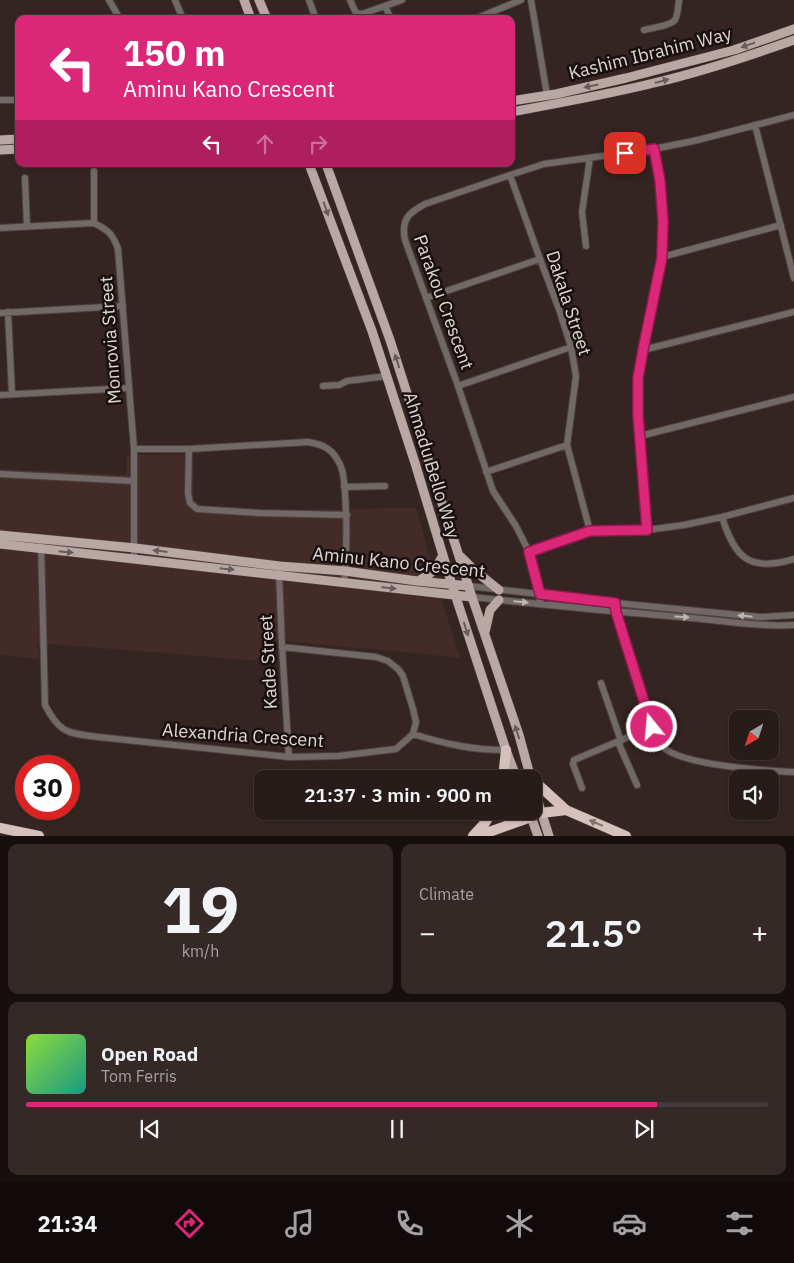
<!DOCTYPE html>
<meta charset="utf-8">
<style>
body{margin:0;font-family:"IBM Plex Sans",sans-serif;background:#342927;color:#f1f3f6;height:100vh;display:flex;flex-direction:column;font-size:19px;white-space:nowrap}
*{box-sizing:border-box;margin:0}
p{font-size:16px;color:#a5a1a2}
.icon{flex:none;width:28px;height:28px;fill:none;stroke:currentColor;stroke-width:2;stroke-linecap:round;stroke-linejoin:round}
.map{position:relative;height:836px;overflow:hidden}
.side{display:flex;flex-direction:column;gap:8px;padding:8px;background:#160f0e;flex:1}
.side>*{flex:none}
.guide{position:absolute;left:15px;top:15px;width:500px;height:152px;border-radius:10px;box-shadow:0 1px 4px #0004,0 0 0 1px #443a39;background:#db2777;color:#fff;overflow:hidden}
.needle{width:32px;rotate:219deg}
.buttons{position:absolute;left:729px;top:710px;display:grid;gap:10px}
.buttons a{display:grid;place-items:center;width:50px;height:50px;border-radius:10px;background:#281c1a;box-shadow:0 1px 4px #0004,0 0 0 1px #443a39;font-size:25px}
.speed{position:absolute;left:15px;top:755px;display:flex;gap:10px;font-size:25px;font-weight:700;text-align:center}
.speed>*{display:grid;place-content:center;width:65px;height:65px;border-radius:50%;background:#281c1a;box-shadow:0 1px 4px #0004,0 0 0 1px #443a39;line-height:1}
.speed .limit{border:8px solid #d22;background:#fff;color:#111}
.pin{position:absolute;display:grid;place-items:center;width:42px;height:42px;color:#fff;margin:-21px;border-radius:10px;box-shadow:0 2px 8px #0006}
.me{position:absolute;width:55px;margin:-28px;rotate:343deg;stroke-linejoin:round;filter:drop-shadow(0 0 4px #0008)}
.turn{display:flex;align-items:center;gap:18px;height:105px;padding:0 25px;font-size:22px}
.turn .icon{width:65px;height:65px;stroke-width:2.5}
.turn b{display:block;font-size:35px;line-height:42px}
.lanes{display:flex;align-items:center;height:48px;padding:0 25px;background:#0003;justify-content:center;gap:25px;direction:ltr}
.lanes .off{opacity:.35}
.big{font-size:38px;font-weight:600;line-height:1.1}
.side .widget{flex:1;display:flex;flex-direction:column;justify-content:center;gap:8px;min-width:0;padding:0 18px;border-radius:10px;background:#342927}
.side .dial{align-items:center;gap:0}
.dial b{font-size:65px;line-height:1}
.song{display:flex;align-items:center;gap:15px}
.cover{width:60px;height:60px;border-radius:8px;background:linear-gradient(135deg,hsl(90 70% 55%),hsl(170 70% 35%))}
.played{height:5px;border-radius:2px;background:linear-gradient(90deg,#db2777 85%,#443a39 85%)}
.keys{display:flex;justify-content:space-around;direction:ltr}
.heat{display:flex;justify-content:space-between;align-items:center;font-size:28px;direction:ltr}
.side .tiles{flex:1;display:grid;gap:8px;grid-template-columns:1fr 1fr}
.widget:last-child{grid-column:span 2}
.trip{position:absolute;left:254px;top:770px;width:288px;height:50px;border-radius:10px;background:#281c1a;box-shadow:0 1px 4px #0004,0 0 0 1px #443a39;font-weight:600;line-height:50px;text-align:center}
.dock{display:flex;height:80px;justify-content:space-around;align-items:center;background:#100b0a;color:#a5a1a2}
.dock .icon{width:35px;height:35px}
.dock .current{color:#db2777}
.dock b{font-size:22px;color:#f1f3f6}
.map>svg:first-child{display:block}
.built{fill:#432c28}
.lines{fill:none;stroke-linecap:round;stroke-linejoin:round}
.minor-casing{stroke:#50413e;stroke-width:8}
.major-casing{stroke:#50413e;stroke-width:10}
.highway-casing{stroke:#50413e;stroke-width:11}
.minor{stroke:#716967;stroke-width:6}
.major{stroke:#b9a7a4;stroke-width:9}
.highway{stroke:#d5c0bc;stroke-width:10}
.oneway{fill:#685c5a}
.oneway2{fill:#bfb5b3}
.oneway3{fill:#80716e}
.route-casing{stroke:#8e194d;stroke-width:12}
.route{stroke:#db2777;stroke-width:9}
.labels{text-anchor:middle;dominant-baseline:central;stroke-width:5;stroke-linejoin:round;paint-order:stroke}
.street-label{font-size:18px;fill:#e0d5d3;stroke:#18100f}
</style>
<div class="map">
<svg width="794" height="836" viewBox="0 0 794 836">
<rect width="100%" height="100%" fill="#352522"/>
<path class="built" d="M 0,419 L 0,469 L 126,475 L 126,455 L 193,454 L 194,500 L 202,506 L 272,510 L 416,508 L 446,614 L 460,658 L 394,651 L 271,640 L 275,662 L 38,643 L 38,659 L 0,655 Z"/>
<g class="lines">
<g class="minor-casing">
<path id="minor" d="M 109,0 L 120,19
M 175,0 L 183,19
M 309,0 L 316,19
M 350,0 L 356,13 L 362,14 L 402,0
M 531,0 L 547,95
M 385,6 L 391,19
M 475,19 L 521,0
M 644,30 C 651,28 670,26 675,20 C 678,15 678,6 679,0
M 0,100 L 19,100
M 755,125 L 794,278
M 510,175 L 540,259 L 560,312 L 571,347 L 576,376 L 567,445 L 590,531
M 25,178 L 27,227
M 94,223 L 94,171
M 0,228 L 94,223 C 108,230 113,234 118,249 L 134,449 L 134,559
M 586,246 L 582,212 L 590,158
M 662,257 L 781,225
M 426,298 L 540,259
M 8,312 L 12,394
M 0,313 L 123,306
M 643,350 L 794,312
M 323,386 L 339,385 L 347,381 L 387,376
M 458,386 L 571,347
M 0,395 L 129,388
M 640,436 L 794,397
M 134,449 L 189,449 L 308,442 C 320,444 330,447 337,459 C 344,469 344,481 345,493 C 347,522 347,553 344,583
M 189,449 L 188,493 L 190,503 L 197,509 L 260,513 L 347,515
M 486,472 L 567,445
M 0,474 L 134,481
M 344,487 L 385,486
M 722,517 C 735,559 750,572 794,559
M 647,530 L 638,415 L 638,378 L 643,350 L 662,257 L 663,221 L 660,181 L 654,149
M 41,544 L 45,705 C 60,734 68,733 98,737 L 289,757 L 338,756 L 396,749 L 413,734 L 416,722 L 413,709 L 403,676 L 398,669 L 388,661 L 376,657 L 282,647
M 529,552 L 590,531 L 647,530 L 684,525 L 722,517 L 794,498
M 279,573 L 282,647 L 289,757
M 469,586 L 615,603 L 760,617 L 794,615
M 472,597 C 545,605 618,612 692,618 C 726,621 760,627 794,625
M 541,604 L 529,552 L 516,526 L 493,491 L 458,386 L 405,240 C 401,220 408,213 425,204 L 510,175 L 544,164 L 654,149 L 698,140 L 794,115
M 616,610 L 652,727 C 655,734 657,742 663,747 C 681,765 767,771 794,772
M 601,683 L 621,741
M 413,734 C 445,744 472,750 506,750
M 618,742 L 637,785
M 582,788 L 573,764 L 574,760 L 652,727"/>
</g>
<g class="major-casing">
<path id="major" d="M 244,0 L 251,19
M 259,0 L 267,19
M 511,101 L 556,94 L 626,78 L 734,50 L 794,29
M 511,112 C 560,103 610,94 658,82 C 704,71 749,56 794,40
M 0,140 L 19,139
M 0,150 L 19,149
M 309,164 L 372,331 L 415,463 L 452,585 L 506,750 L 517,779
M 326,164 L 390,340 L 472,597 L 519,735 L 531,779
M 0,535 L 135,548 L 279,566 L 345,571 L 417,581 L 469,586
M 0,544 L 472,597
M 461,557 L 474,570 L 499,590
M 418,581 C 433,573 435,570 443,555
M 485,632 L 490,610 L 499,600
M 532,783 L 549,836
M 529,811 L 538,836"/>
</g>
<g class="highway-casing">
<path id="highway" d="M 503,779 L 506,750
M 532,779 L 566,810 L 626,836
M 541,813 L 566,810
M 0,828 L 39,836
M 473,836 L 485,823 L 492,811
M 478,836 L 531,817"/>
</g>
<use href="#minor" class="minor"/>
<use href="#major" class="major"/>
<use href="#highway" class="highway"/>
</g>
<defs><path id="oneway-solid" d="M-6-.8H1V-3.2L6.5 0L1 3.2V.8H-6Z" transform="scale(1.25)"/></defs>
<g class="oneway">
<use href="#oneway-solid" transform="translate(748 45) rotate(161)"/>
<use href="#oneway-solid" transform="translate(662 81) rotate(-15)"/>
<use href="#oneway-solid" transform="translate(591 86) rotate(168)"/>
<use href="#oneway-solid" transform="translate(326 209) rotate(70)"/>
<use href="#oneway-solid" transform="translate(397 361) rotate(-108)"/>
<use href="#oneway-solid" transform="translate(160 551) rotate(-173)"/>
<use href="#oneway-solid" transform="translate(66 552) rotate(6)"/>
<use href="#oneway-solid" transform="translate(227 569) rotate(6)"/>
<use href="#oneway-solid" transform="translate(389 588) rotate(7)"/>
<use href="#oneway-solid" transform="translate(466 629) rotate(72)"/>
<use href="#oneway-solid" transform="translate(517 732) rotate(-108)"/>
</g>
<g class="oneway2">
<use href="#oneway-solid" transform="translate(521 602) rotate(5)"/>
<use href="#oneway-solid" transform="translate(745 616) rotate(-174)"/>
<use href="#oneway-solid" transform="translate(682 617) rotate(4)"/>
</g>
<use class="oneway3" href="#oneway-solid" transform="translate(596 823) rotate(-157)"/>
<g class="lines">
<g class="route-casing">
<path id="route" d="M 625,153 L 654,149 L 660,181 L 663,221 L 662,257 L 643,350 L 638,378 L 638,415 L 647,530 L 590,531 L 529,552 L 540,594 L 615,603 L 616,612 L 652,727"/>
</g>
<use href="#route" class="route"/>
</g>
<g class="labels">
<g class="street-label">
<text transform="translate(650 53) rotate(-14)">Kashim Ibrahim Way</text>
<text transform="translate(444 302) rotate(70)">Parakou Crescent</text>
<text transform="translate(569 303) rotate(72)">Dakala Street</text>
<text transform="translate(110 340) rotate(-94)">Monrovia Street</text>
<text transform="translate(432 465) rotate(73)">Ahmadu Bello Way</text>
<text transform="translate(399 562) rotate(6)">Aminu Kano Crescent</text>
<text transform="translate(268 662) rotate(-93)">Kade Street</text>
<text transform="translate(243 735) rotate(4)">Alexandria Crescent</text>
</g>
</g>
</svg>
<div class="buttons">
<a><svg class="needle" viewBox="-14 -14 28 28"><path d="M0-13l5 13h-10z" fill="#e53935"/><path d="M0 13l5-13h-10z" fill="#a5a1a2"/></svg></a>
<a><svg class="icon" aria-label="sound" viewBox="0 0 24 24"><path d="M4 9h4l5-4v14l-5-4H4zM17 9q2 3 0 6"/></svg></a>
</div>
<div class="speed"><div class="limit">30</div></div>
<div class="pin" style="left:625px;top:153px;background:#d93025"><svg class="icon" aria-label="arrive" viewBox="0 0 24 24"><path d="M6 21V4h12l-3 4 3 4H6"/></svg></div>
<svg class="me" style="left:652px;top:727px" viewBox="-20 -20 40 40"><circle r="17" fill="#db2777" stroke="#fff" stroke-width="3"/><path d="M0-11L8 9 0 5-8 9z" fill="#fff"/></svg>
<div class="trip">21:37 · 3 min · 900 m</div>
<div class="guide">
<div class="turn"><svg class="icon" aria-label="left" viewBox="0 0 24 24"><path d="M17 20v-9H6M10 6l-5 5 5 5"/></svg><div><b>150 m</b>Aminu Kano Crescent</div></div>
<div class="lanes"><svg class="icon" aria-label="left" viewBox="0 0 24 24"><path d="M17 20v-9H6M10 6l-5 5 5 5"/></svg><svg class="icon off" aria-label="ahead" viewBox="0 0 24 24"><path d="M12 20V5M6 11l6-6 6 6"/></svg><svg class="icon off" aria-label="right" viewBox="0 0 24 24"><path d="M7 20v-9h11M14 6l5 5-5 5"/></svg></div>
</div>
</div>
<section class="side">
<div class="tiles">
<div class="widget dial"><b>19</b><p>km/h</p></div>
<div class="widget"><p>Climate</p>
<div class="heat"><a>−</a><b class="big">21.5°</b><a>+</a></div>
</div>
<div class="widget">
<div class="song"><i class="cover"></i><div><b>Open Road</b><p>Tom Ferris</p></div></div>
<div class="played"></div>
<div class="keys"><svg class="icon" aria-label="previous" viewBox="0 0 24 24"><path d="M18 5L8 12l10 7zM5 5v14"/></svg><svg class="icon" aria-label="pause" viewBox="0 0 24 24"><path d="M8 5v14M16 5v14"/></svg><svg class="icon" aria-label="next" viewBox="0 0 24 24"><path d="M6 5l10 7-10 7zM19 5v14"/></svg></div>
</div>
</div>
</section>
<nav class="dock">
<b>21:34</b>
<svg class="icon current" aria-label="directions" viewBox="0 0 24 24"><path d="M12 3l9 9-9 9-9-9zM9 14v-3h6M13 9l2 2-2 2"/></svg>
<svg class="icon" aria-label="music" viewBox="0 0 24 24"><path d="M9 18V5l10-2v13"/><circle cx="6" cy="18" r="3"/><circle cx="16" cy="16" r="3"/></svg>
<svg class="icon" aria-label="phone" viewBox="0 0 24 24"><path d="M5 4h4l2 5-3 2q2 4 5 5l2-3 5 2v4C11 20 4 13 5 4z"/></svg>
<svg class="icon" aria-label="climate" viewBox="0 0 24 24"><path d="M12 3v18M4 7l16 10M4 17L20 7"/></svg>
<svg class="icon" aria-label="car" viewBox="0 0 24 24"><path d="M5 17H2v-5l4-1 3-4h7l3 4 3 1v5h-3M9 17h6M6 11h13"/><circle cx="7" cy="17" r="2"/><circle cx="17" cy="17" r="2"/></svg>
<svg class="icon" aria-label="filters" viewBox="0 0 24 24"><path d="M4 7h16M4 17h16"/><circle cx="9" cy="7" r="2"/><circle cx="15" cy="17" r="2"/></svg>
</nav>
